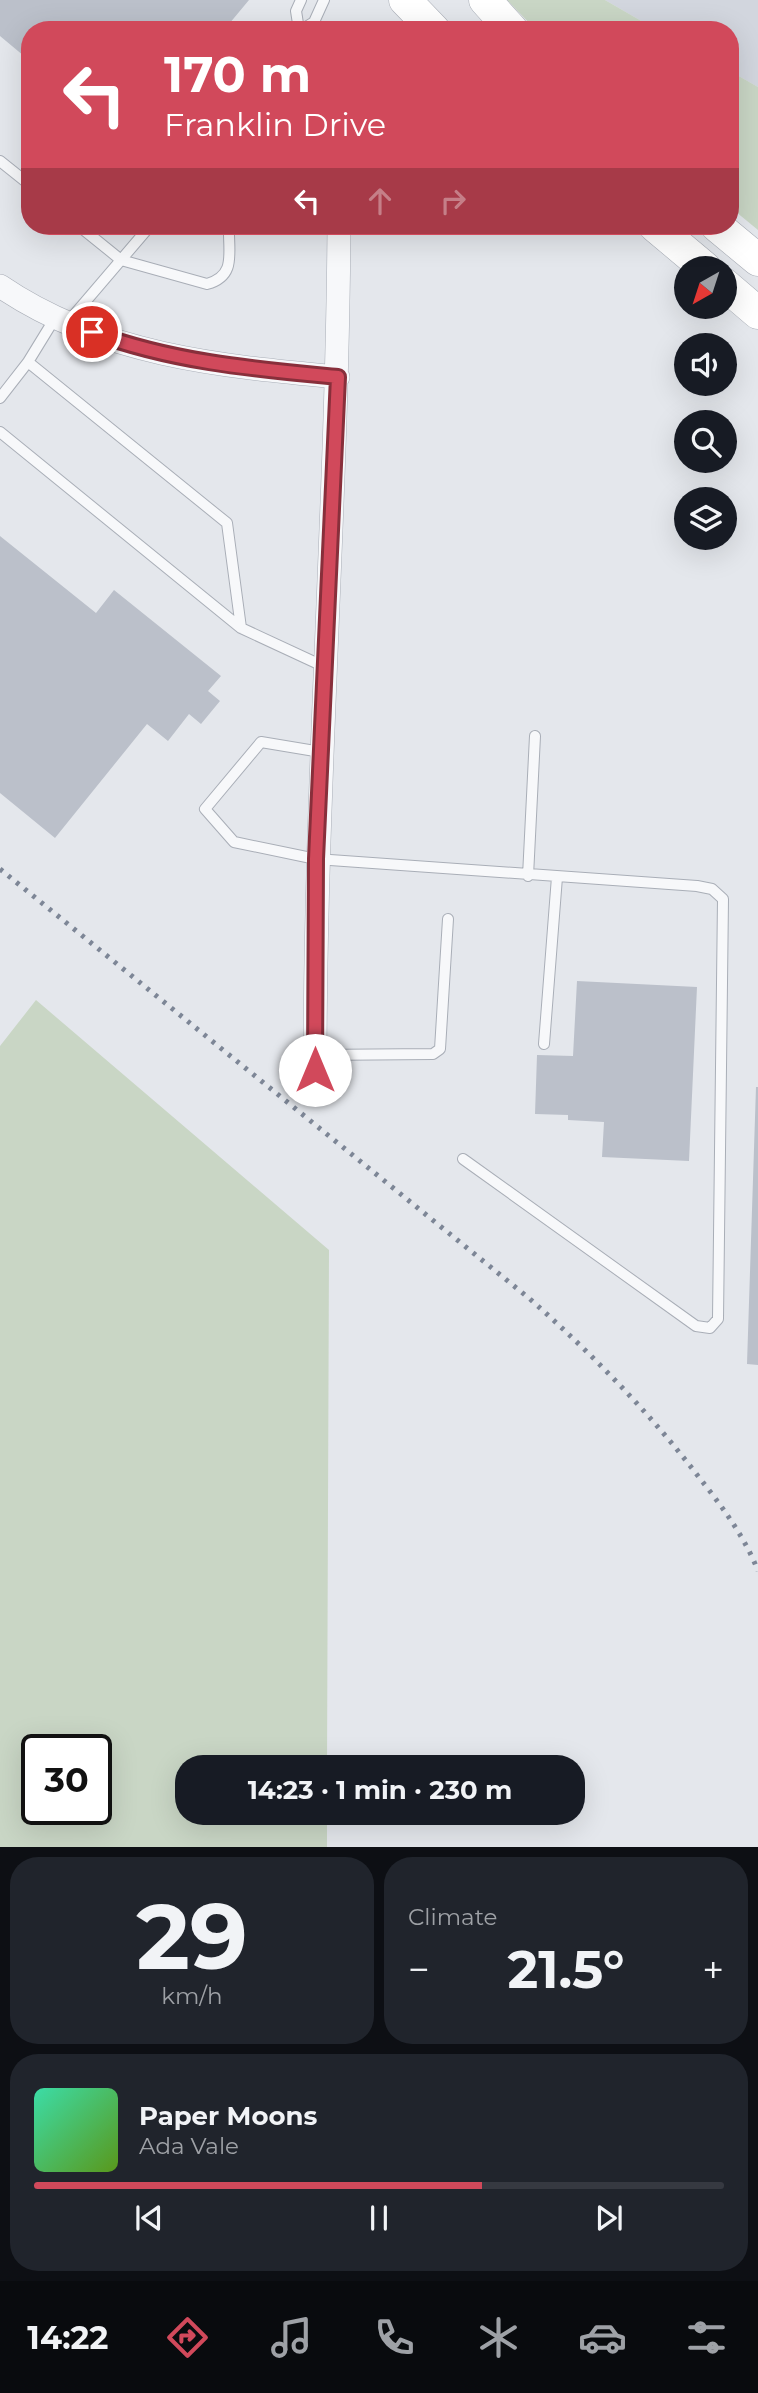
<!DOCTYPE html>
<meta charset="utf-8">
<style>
body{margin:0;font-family:Montserrat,sans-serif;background:#20242c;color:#f1f3f6;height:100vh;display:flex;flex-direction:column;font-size:26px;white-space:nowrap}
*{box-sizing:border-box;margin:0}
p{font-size:23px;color:#9ea1a6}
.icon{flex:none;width:38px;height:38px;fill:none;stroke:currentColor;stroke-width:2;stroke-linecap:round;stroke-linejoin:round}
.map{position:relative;height:1847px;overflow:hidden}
.drawer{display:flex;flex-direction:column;gap:10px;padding:10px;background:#0d0f14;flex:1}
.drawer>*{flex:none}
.guide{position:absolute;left:21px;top:21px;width:718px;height:214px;border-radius:28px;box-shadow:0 7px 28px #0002;background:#d1495b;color:#fff;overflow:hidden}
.needle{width:46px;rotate:219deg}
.buttons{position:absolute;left:674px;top:256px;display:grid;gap:14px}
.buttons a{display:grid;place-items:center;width:63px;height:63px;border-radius:50%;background:#171b24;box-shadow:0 7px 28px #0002;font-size:35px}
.speed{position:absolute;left:21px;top:1734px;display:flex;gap:14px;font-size:35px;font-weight:700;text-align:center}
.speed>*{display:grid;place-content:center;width:91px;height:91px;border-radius:50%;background:#171b24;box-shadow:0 7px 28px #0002;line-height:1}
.speed .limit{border:4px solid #111;border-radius:10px;background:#fff;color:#111}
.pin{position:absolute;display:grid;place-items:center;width:60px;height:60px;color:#fff;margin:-30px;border:4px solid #fff;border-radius:50%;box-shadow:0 2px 7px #0007}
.me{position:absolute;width:77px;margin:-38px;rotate:0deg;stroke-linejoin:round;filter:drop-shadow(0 0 5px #0008)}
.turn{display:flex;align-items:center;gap:24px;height:147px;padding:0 28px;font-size:32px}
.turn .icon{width:91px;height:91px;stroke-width:2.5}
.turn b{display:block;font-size:49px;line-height:60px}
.lanes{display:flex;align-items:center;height:66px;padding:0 28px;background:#0003;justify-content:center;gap:35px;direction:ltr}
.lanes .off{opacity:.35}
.big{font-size:52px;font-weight:700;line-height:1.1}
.drawer .card{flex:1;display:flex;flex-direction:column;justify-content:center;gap:10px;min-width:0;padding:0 24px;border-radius:28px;background:#20242c}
.drawer .dial{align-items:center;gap:0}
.dial b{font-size:91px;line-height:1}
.song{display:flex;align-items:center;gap:21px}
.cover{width:84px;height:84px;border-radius:10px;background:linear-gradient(135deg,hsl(160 70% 55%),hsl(90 70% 35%))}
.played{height:7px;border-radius:4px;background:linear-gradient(90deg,#d1495b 65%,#363941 65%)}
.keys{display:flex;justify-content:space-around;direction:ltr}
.heat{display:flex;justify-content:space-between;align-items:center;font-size:38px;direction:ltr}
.drawer .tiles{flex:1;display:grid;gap:10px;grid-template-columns:1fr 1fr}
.card:last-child{grid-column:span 2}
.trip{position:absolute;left:175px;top:1755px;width:410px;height:70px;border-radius:28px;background:#171b24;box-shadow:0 7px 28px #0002;font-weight:700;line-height:70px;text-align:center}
.menu{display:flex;height:112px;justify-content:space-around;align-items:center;background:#090b0e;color:#9ea1a6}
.menu .icon{width:49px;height:49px}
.menu .current{color:#d1495b}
.menu b{font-size:32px;color:#f1f3f6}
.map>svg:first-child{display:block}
.built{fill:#d2d6de}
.green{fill:#c9d6c5;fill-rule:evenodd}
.building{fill:#bbc0ca}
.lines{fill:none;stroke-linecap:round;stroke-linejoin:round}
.lane-casing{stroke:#a9aeb7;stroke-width:12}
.street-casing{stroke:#a9aeb7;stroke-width:24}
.secondary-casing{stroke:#a9aeb7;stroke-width:33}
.lane{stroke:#f7f8fa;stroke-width:10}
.street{stroke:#f7f8fa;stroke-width:23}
.secondary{stroke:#fff;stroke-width:32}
.rail{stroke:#7d8696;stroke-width:5;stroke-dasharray:3.5 7;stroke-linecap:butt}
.route-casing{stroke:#882f3b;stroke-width:18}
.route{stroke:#d1495b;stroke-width:12}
</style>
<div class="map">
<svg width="758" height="1847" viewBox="0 0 758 1847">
<rect width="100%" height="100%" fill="#e4e7ec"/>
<path class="built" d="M 605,0 L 758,0 L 758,87 L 730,71 L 730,30 L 657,30 Z"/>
<path class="green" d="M 507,0 L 605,0 L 657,30 L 536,30 Z
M 730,71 L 758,87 L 758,230 L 730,207 Z
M 36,1000 L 329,1250 L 327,1767 L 187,1768 L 187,1813 L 327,1813 L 327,1847 L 0,1847 L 0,1046 ZM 37,1750 L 96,1750 L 96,1810 L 37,1810 Z"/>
<path class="building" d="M 0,0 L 249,0 L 224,30 L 30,30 L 30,61 L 0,36 Z
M 0,536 L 96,613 L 114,590 L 221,676 L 208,691 L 220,701 L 201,724 L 189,714 L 168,741 L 147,724 L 55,838 L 0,793 Z
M 577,981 L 697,987 L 689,1161 L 602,1157 L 604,1122 L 568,1120 L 568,1115 L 535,1114 L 537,1055 L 573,1056 Z
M 756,1087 L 758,1087 L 758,1365 L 747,1364 Z"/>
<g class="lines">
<g class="lane-casing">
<path id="lane" d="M 299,30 L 296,11 L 301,0
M 301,30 L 314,22 L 324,0
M 0,161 L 30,185
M 79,226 L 121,260 L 207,284 C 237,276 228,252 229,226
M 68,322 L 150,226
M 28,362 L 227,523 L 241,628
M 0,398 L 28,362 L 55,318
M 0,432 L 241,628 L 325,667
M 321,752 L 261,742 L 205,809 L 234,842 L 316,859 L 697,886 L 712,889 L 723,899 L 718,1319 L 710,1328 L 696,1326 L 463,1159
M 528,876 L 535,736
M 544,1044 L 557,877
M 315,1055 L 433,1054 L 440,1049 L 448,919"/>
</g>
<g class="street-casing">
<path id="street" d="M 0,286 C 101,355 220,366 338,377
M 315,1070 C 315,788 337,507 339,226"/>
</g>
<g class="secondary-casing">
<path id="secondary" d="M 405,0 L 434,30
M 485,0 L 512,30
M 655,226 L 705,268
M 717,226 L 758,260
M 724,284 L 758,313"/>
</g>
<use href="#lane" class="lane"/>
<use href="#street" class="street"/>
<use href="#secondary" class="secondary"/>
<path class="rail" d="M 0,869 L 530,1299 C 592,1354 648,1411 698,1476 C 721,1505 745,1537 758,1571"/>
</g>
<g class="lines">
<g class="route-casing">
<path id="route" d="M 92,332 C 172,362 253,369 338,377 L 316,859 L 315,1070"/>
</g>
<use href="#route" class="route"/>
</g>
</svg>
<div class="buttons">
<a><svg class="needle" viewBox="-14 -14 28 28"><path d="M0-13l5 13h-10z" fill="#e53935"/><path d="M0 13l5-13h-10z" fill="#9ea1a6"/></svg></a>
<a><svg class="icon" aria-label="sound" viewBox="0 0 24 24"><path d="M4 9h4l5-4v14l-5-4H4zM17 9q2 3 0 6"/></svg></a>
<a><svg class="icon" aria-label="search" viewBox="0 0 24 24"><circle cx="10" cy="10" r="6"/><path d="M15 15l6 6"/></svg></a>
<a><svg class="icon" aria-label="layers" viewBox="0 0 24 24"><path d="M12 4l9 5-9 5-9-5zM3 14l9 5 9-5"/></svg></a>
</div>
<div class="speed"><div class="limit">30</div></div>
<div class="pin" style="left:92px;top:332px;background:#d93025"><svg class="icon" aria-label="arrive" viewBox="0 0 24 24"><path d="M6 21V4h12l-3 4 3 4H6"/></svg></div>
<svg class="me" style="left:315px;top:1070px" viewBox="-20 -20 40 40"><circle r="19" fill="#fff"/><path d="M0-13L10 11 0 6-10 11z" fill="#d1495b"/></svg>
<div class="trip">14:23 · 1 min · 230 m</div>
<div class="guide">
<div class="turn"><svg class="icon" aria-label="left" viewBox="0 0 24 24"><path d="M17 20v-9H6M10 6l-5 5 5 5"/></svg><div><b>170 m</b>Franklin Drive</div></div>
<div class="lanes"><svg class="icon" aria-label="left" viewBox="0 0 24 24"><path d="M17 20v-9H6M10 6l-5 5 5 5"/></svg><svg class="icon off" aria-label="ahead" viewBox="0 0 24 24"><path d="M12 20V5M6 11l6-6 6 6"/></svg><svg class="icon off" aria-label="right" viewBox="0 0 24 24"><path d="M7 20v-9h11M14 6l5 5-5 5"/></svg></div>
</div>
</div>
<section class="drawer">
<div class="tiles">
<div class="card dial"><b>29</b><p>km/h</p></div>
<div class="card"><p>Climate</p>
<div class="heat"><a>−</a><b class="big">21.5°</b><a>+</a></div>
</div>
<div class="card">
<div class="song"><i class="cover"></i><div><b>Paper Moons</b><p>Ada Vale</p></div></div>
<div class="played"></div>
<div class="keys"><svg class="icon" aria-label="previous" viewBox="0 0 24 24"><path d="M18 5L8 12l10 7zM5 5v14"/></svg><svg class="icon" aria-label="pause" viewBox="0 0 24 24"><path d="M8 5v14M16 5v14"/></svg><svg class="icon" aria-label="next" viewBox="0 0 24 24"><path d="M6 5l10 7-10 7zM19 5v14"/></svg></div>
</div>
</div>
</section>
<nav class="menu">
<b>14:22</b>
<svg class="icon current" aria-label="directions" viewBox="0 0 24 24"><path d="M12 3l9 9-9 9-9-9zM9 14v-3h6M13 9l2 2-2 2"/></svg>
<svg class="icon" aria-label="music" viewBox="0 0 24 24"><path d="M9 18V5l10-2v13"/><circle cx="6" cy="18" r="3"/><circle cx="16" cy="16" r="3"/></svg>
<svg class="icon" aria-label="phone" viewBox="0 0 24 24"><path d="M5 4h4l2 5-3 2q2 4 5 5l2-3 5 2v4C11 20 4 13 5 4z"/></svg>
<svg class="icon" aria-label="climate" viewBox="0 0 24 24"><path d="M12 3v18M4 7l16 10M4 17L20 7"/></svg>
<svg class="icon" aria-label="car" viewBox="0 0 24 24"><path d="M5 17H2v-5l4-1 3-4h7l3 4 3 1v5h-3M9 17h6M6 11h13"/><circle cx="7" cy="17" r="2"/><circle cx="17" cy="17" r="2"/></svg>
<svg class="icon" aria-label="filters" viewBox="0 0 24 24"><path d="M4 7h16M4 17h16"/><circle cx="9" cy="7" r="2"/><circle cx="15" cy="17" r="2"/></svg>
</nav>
